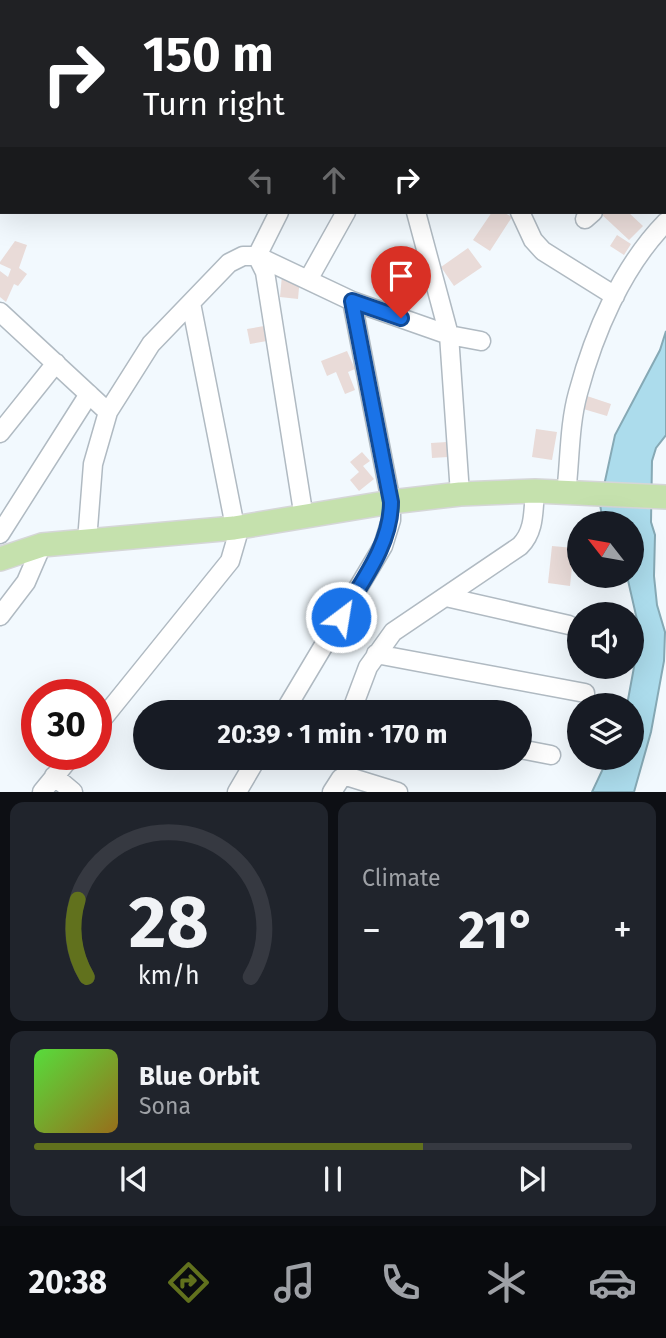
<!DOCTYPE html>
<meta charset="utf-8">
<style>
body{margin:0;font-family:"Fira Sans",sans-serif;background:#20242c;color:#f1f3f6;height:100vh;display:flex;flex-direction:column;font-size:26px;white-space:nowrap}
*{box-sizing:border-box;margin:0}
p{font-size:23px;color:#9ea1a6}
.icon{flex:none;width:38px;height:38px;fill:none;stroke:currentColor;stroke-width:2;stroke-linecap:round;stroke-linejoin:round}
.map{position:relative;height:792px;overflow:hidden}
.panel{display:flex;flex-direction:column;gap:10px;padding:10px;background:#0d0f14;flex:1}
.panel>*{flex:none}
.top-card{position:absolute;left:0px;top:0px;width:667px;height:214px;box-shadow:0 7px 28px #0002;background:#202124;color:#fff;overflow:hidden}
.needle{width:46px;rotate:301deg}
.tools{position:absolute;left:567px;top:511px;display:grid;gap:14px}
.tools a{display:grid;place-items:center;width:77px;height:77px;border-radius:50%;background:#171b24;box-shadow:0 7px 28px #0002;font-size:35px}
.speed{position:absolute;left:21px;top:679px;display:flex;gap:14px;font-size:35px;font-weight:700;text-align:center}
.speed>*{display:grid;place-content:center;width:91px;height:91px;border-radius:50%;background:#171b24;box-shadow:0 7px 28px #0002;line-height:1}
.speed .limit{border:10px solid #d22;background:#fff;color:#111}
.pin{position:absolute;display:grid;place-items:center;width:60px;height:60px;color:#fff;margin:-72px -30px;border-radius:50% 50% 50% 0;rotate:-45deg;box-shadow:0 0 7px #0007}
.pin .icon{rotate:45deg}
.me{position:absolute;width:77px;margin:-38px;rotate:31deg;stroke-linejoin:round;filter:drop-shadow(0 0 5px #0008)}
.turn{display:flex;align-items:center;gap:24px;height:147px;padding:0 28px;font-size:32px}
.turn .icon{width:91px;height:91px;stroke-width:2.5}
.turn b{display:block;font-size:49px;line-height:60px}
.lanes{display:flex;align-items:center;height:66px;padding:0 28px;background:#0003;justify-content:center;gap:35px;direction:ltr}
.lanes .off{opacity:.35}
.big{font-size:52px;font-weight:700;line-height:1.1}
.panel .widget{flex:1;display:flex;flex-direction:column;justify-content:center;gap:10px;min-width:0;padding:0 24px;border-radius:14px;background:#20242c}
.panel .dial{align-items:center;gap:0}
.dial svg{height:182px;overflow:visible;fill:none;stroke:#363941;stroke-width:7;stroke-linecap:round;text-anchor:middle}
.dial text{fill:#f1f3f6;stroke:none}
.song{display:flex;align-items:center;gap:21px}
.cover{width:84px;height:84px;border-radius:10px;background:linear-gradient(135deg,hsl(110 70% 55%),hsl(40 70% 35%))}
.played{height:7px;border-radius:4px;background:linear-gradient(90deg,#61711d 65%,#363941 65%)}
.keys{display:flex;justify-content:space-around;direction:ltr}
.heat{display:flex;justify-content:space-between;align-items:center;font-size:38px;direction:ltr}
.panel .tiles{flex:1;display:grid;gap:10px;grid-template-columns:1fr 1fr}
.widget:last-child{grid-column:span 2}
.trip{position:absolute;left:133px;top:700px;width:399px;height:70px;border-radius:35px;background:#171b24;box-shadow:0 7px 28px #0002;font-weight:700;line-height:70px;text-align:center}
.dock{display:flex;height:112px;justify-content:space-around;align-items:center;background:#090b0e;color:#9ea1a6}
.dock .icon{width:49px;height:49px}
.dock .on{color:#61711d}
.dock b{font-size:32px;color:#f1f3f6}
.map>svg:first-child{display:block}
.water{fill:#acdcec;stroke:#86a9b5;stroke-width:2}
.building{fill:#e9dbd8}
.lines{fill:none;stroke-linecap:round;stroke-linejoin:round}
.minor-casing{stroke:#b0bac2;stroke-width:21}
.major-casing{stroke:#d5d6d7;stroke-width:26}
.minor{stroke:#fff;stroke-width:18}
.major{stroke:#c5e1ad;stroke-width:23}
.route-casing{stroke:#114b97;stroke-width:18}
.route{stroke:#1a73e8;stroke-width:12}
</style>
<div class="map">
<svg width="666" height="792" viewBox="0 0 666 792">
<rect width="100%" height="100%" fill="#f2f9fe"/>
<path class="water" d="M 666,331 L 666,435 L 656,448 L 652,461 L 651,522 L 655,535 L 654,576 L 657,605 L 665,632 L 664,661 L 651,732 L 634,792 L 592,792 L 608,758 L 632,758 L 632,705 L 627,705 L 637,651 L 638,624 L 627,576 L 632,576 L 632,523 L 603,523 L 600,504 L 615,435 L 660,350 Z"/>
<path class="building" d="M 492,212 L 503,212 L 512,217 L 490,251 L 473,240 Z
M 599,212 L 628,212 L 643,226 L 629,240 Z
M 617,235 L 631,244 L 624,255 L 610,246 Z
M 15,241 L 27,245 L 19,268 L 27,274 L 18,286 L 14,284 L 6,302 L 0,297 L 0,271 L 8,277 L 11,269 L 0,264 L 0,262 Z
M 468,248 L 482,267 L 454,286 L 441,267 Z
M 282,275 L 300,277 L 298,299 L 280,297 Z
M 393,275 L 408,284 L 399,299 L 384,291 Z
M 264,326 L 267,341 L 250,344 L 247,329 Z
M 347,351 L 355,369 L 348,372 L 355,390 L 345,394 L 336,372 L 327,376 L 321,361 Z
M 584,395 L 611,404 L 607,416 L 580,408 Z
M 536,429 L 557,432 L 552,460 L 532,457 Z
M 447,442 L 448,457 L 432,458 L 431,443 Z
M 362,452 L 370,461 L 363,466 L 374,479 L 359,491 L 350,480 L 359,472 L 350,462 Z
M 552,546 L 574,548 L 570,586 L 548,583 Z"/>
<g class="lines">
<g class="minor-casing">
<path id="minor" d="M 263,0 L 263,2
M 534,0 L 535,2
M 400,2 L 402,0
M 665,154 L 666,155
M 279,212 L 257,256 L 352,301 L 391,502 L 391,520 L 383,546 L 284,712
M 416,212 L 449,335 L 481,341
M 520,212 L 533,240 L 543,251 L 615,296
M 585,219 L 593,212
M 308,280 L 346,212
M 352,301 L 449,335 L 460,494
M 0,312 L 108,412 L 93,464 L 87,541
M 108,412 L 151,344 L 229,263 L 243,256 L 257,256 L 265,272 L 304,518
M 0,433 L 56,363
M 566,494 C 570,462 569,425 578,393 C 594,333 622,267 666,222
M 0,534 L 89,394
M 446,597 L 569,625
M 0,616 L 26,582 L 42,545
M 376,654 L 585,693
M 351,712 L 368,667 L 393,632 L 520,546 C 535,531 533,511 535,491
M 96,727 L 230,561 L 237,537 L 191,303
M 520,749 L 551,755
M 54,776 L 73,792
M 346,776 L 347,758
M 42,792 L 73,754
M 237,792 L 257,758
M 332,792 L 341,778 L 346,776 L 398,792"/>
</g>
<g class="major-casing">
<path id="major" d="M 0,559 L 42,545 L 234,528 L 391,502 L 460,494 L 535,491 L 666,497"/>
</g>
<use href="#minor" class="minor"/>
<use href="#major" class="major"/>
</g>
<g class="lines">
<g class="route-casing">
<path id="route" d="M 341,617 C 362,581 391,545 391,502 L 352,301 L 401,318"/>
</g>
<use href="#route" class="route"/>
</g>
</svg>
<div class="tools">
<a><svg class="needle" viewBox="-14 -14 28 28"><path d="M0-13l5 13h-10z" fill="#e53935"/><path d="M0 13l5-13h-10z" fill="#9ea1a6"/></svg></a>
<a><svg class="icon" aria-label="sound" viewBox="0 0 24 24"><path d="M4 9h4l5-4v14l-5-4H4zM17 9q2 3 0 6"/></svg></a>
<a><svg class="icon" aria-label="layers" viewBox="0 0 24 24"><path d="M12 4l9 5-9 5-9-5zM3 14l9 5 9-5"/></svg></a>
</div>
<div class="speed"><div class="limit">30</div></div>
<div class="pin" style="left:401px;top:318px;background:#d93025"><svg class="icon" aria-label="arrive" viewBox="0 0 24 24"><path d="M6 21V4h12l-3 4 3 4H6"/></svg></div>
<svg class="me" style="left:341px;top:617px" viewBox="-20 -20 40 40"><circle r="17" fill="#1a73e8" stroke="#fff" stroke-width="3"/><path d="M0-11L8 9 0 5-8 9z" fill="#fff"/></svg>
<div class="trip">20:39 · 1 min · 170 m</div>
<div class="top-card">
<div class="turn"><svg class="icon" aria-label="right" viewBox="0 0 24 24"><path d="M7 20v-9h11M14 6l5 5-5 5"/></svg><div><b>150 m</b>Turn right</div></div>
<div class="lanes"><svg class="icon off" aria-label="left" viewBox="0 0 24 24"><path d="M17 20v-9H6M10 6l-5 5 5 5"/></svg><svg class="icon off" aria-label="ahead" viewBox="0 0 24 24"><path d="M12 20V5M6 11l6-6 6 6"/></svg><svg class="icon" aria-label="right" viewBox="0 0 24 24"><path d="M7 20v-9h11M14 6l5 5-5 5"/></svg></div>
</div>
</div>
<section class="panel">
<div class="tiles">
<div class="widget dial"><svg viewBox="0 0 100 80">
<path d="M14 69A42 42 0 1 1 86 69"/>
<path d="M14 69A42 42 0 0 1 10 35" stroke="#61711d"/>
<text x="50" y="56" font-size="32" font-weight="700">28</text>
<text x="50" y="72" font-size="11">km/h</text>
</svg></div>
<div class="widget"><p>Climate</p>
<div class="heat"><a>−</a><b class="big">21°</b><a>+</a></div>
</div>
<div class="widget">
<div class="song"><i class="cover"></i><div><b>Blue Orbit</b><p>Sona</p></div></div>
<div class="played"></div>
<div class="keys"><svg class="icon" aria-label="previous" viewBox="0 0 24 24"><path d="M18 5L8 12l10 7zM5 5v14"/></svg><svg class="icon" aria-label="pause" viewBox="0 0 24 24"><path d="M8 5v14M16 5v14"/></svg><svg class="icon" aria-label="next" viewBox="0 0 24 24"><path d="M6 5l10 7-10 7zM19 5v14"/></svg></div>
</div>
</div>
</section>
<nav class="dock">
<b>20:38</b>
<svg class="icon on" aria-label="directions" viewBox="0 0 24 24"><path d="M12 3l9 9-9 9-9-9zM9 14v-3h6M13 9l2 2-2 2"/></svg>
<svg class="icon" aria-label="music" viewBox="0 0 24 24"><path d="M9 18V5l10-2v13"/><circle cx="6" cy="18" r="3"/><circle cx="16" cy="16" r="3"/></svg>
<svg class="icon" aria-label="phone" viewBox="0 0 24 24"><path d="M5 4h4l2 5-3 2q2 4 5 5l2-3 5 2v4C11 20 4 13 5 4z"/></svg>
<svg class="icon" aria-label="climate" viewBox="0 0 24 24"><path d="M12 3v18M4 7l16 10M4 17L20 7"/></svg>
<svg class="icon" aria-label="car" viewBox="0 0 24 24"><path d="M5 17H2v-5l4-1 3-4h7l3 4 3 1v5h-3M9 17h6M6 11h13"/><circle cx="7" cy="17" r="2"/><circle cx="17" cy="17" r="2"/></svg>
</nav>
